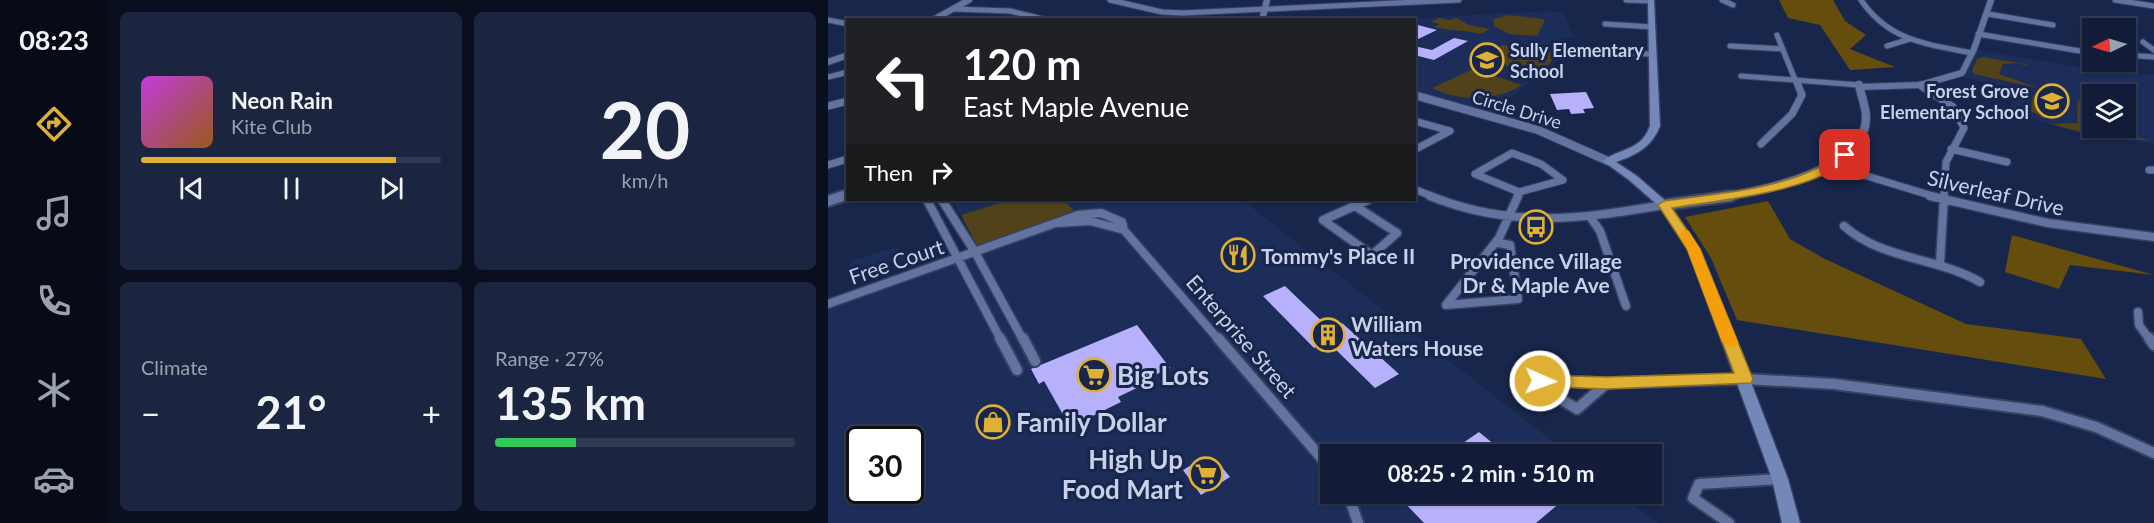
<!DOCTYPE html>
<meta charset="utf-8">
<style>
body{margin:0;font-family:Lato,sans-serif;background:#1b2540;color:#f1f3f6;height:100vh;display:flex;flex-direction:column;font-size:22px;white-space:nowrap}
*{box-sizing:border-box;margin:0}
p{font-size:20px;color:#9ca1ae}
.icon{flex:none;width:33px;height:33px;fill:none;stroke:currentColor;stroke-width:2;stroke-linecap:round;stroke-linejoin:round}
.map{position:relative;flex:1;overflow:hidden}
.drawer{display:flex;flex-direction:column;gap:12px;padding:12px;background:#0a0f1f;width:720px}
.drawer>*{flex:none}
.banner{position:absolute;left:18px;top:18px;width:570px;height:183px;border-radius:0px;box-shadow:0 2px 4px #0004,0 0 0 2px #313a53;background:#202124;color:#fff;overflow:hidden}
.needle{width:39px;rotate:265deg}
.buttons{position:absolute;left:1254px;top:18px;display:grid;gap:12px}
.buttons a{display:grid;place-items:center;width:54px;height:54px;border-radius:0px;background:#121c38;box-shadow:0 2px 4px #0004,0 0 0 2px #313a53;font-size:30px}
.speed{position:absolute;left:18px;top:426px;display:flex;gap:12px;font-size:30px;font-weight:700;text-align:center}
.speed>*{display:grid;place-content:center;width:78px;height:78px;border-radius:50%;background:#121c38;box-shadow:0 2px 4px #0004,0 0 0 2px #313a53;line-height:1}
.speed .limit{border:3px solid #111;border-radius:9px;background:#fff;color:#111}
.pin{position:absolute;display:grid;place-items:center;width:51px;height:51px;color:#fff;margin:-26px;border-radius:12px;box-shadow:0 3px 9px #0006}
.me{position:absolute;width:66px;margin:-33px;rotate:92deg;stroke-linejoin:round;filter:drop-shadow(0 0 4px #0008)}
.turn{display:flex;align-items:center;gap:21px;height:126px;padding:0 18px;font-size:27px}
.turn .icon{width:78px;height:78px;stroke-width:2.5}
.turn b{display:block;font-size:42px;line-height:51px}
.then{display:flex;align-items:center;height:57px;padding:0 18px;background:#0003;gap:12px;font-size:22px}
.big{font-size:45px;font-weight:700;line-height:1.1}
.drawer .widget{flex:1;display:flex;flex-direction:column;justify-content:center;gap:9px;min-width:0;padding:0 21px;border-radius:9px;background:#1b2540}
.drawer .dial{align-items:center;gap:0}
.dial b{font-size:78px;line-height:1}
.song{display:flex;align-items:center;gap:18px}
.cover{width:72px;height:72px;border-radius:9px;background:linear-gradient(135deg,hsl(290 70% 55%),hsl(30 70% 35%))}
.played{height:6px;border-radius:3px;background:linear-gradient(90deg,#dfb034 85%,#313a53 85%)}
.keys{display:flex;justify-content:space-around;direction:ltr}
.heat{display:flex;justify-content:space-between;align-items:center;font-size:33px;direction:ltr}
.charge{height:9px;border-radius:4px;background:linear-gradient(90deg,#34c759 27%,#313a53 0)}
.drawer .tiles{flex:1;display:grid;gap:12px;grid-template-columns:repeat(2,1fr)}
.trip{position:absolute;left:492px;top:444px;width:342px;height:60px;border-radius:0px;background:#121c38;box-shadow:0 2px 4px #0004,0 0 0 2px #313a53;font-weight:700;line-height:60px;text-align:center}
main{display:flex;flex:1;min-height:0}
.dock{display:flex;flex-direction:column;width:108px;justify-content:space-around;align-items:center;background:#070b16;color:#9ca1ae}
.dock .icon{width:42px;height:42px}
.dock .current{color:#dfb034}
.dock b{font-size:27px;color:#f1f3f6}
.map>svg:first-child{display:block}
.built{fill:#1d2d59;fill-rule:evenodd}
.green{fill:#524219}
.forest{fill:#644d0d}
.building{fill:#b6b1fa}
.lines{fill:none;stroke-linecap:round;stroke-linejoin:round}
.minor-far3-casing{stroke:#374060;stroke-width:7}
.minor-far2-casing{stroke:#374060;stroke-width:9}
.minor-far1-casing{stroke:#374060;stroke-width:11}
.minor-casing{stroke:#374060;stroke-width:14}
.tertiary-far2-casing{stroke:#374060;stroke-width:8}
.tertiary-far1-casing{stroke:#374060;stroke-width:10}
.tertiary-casing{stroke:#374060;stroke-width:14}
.secondary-casing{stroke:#374060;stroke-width:3}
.minor-far3{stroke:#61739e;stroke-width:5}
.minor-far2{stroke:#61739e;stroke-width:7}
.minor-far1{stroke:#61739e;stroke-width:8}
.minor{stroke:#61739e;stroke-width:10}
.tertiary-far2{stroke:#61739e;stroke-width:6}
.tertiary-far1{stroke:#61739e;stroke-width:8}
.tertiary{stroke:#61739e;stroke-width:10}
.secondary{fill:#7388b9;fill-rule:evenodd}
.route{fill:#dfb034;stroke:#917222;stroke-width:1.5}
.slow{fill:#f59e0b}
.labels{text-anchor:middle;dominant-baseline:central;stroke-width:6;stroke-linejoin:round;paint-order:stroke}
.far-poi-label{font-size:18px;font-weight:bold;fill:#c7d2ea;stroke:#18264b;text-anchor:start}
.far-street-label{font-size:18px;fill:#c7d2ea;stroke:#18264b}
.street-label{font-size:21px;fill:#c7d2ea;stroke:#18264b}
.poi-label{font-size:21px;font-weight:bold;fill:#c7d2ea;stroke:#18264b;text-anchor:start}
.near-poi-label{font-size:26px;font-weight:bold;fill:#c7d2ea;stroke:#18264b;text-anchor:start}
</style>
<main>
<nav class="dock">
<b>08:23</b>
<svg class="icon current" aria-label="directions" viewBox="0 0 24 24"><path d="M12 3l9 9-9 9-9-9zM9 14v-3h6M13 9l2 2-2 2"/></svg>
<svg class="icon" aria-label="music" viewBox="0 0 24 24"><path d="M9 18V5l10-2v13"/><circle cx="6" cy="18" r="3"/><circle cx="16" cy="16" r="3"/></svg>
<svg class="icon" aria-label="phone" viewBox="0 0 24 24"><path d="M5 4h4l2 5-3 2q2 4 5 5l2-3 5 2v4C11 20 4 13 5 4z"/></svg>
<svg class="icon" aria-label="climate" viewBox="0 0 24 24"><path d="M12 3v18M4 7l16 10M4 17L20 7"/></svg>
<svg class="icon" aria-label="car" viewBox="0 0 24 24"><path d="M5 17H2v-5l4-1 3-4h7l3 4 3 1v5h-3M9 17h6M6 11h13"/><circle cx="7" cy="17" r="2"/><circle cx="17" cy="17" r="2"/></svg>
</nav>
<section class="drawer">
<div class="tiles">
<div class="widget">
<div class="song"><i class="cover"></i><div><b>Neon Rain</b><p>Kite Club</p></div></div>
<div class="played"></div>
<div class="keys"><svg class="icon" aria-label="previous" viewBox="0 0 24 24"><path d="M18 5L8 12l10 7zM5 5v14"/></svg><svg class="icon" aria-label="pause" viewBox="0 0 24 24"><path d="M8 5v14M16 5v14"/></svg><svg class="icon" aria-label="next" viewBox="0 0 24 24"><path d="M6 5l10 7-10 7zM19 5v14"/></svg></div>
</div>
<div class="widget dial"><b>20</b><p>km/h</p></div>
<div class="widget"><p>Climate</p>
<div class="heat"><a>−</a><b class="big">21°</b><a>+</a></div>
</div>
<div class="widget"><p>Range · 27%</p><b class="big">135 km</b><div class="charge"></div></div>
</div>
</section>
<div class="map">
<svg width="1326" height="523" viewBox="0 0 1326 523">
<rect width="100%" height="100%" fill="#18264b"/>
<path class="built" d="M 721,11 L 736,13 L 746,37 L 733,39 L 741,52 L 663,113 L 587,92 L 586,20 L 552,20 Z
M 1146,49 L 1274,71 L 1326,75 L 1326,144 L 1250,133 L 1196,116 L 1183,107 L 1184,89 L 1129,76 ZM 1264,94 L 1298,94 L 1298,128 L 1264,128 Z
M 124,200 L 181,200 L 133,215 Z
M 236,200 L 414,200 L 741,454 L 502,454 L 502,494 L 792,494 L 830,523 L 0,523 L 0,299 L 246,213 ZM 32,440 L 82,440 L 82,490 L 32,490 Z
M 70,246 L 75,258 L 25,275 L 21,262 Z"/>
<path class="green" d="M 680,15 L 715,19 L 717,20 L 709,36 L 681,34 L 666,26 L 666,19 Z
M 611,18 L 622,20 L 628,18 L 641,25 L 662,29 L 653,34 C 637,30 623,31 606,27 L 612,24 L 603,22 Z
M 674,45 L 726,52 L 729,54 L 712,75 C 696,72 682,70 670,59 L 669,50 Z
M 1155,57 L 1198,64 L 1199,66 L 1190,63 L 1175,64 L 1171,74 L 1210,88 L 1146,74 L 1144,71 L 1149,59 Z
M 643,70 L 649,70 L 694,85 C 669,101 631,102 604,88 Z
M 1209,93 L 1221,93 L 1236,99 L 1234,117 L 1215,118 L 1203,111 L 1205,96 Z
M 1250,99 L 1255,103 L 1252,118 L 1263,121 L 1264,128 L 1326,141 L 1268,136 L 1223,124 L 1249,123 Z
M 181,200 L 236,200 L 247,212 L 150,247 L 133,215 Z"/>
<path class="forest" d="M 951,0 L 1005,0 L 1017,21 L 1038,35 L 1022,49 L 1067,67 L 1022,70 L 992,25 L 960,18 Z
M 940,201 L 962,239 L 997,259 L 1138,324 L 1253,339 L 1278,379 L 909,320 L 883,258 L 857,217 Z
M 1184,235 L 1326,275 L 1242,265 L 1231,289 L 1177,272 Z"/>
<path class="building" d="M 586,24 L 609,30 L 586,41 Z
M 626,38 L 640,41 L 606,60 L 586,55 L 586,46 L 604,50 Z
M 758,92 L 766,108 L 755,109 L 757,113 L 743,114 L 741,109 L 729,110 L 722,94 Z
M 457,286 L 502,329 L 514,323 L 571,374 L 547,388 L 499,341 L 486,348 L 435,296 Z
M 309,325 L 342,368 L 314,381 L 317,384 L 290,397 L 293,402 L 242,427 L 216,381 L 211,384 L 203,369 Z
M 651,432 L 678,454 L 619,454 Z
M 377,457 L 387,469 L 393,466 L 402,477 L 373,495 L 355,470 Z
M 568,494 L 723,494 L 733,502 L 708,523 L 596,523 Z"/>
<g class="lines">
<g class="minor-far3-casing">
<path id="minor-far3" d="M 282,0 L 334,12 L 355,13 L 631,0
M 798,0 L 823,1
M 894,0 L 905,5
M 1033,0 C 1061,41 1098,44 1144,53
M 1287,0 L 1326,6
M 126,9 L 182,11 L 219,20
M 1160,14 L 1225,25
M 0,20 L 20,24
M 777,24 L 824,27
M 1150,34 L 1264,53
M 949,35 L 970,87
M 1315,42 L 1326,50
M 902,46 L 955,49
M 1059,46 L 1082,39
M 758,53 L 825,54
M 1298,55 L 1326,57
M 913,76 L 1031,85
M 0,77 L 20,72
M 1092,85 L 1095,87"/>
</g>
<g class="minor-far2-casing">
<path id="minor-far2" d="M 1092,85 L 1125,107 L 1136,128 L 1118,162 L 1116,197
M 0,106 L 20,101
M 586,124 L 590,122 L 622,131 L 586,150
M 933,144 L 964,114 L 974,95 L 970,85
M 1123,149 L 1179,162
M 684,153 L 713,164 L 735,180 L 691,192 L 647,174 Z
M 0,165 L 20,159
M 1006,166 L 1108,197
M 1321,170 L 1326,170
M 586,189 L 606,197
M 689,197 L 691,192"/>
</g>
<g class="minor-far1-casing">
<path id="minor-far1" d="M 602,196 C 684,229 752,219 836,205
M 1102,196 L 1220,223 L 1326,237
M 99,200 L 173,340
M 114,200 L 147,252 L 195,340
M 527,206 L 569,233 L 544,255 L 495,220 L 540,200
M 763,218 L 772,231 L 798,306
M 230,223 L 262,221 L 296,230 L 391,340
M 1016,226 C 1054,260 1109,257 1152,282
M 670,243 L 682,245 L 690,299 L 618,305 L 671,238 L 690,196
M 1112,263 L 1116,196
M 0,304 L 250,215 L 273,213 L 294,222 L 296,230
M 1310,312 L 1311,325 L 1322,340"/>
</g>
<g class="minor-casing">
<path id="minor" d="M 172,338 L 189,370
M 195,338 L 207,361
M 390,338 L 502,468
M 1321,338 L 1326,345
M 712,381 L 779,383 L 749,409 L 718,390 Z
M 779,383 L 917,379 L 1006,384 L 1214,411 L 1268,427 L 1326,453
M 520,494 L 530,523
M 901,523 L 865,498 L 871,484 L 952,479"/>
</g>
<g class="tertiary-far2-casing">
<path id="tertiary-far2" d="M 105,20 L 141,0
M 434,20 L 439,0
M 0,62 L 20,55
M 1031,87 L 1092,85 L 1134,73 L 1146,49 L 1163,0"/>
</g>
<g class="tertiary-far1-casing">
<path id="tertiary-far1" d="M 586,95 L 710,130 L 780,161
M 11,197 L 20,194
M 894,197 C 934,191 1039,170 1038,117 C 1038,107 1033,95 1031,85"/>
</g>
<g class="tertiary-casing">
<path id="tertiary" d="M 0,201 L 15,196
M 836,205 L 903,196"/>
</g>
<g class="secondary-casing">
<path id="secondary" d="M 820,0 L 826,0 L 832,126 C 824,147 808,155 788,162 L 809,176 L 840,203 L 872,249 L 960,479 L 972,523 L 954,523 L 944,479 L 860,249 L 832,207 L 801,180 L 775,161 C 793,147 812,152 822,126 Z"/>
</g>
<use href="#minor-far3" class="minor-far3"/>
<use href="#minor-far2" class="minor-far2"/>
<use href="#minor-far1" class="minor-far1"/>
<use href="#minor" class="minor"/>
<use href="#tertiary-far2" class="tertiary-far2"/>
<use href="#tertiary-far1" class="tertiary-far1"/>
<use href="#tertiary" class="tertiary"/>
<use href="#secondary" class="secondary"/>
</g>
<path class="route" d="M 1013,152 L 1023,155 C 993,192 890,200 844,208 L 872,249 L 925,379 L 923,383 L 779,389 L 706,386 L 703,381 L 712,375 L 779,377 L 906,373 L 859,249 L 830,205 L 836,201 C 886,194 976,188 1013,152 Z"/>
<path class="slow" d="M 857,230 L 861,231 L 872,249 L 910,342 L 908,346 L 902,347 L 894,342 L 859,249 L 850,234 Z"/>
<defs>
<g id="school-ring" transform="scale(1.725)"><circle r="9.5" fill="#18264b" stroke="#dfb034" stroke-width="1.5"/><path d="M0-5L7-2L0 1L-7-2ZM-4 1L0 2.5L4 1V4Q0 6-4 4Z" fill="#dfb034"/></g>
<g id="bus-ring" transform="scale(1.725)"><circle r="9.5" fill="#18264b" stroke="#dfb034" stroke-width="1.5"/><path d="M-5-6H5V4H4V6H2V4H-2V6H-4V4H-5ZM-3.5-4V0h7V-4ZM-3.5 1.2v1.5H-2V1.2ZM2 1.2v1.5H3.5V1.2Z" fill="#dfb034"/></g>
<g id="restaurant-ring" transform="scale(1.725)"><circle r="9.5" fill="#18264b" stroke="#dfb034" stroke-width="1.5"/><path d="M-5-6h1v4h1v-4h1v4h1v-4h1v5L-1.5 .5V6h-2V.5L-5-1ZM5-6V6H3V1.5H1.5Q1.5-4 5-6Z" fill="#dfb034"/></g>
<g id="building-ring" transform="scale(1.725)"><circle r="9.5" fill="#18264b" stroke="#dfb034" stroke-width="1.5"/><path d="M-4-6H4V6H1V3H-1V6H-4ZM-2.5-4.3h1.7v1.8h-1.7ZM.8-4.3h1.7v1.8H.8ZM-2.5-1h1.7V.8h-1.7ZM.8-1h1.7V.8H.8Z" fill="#dfb034"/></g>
<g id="supermarket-ring" transform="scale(1.725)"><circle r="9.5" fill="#18264b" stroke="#dfb034" stroke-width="1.5"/><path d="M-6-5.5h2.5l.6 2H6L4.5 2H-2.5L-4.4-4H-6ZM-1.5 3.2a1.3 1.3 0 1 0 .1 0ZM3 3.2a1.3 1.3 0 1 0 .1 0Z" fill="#dfb034"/></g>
<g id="shop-ring" transform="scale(1.725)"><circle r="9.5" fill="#18264b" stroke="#dfb034" stroke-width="1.5"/><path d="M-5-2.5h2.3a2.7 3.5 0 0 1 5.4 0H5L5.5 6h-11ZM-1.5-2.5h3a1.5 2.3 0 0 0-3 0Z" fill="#dfb034"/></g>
</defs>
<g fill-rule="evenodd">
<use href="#school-ring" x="659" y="60"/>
<use href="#school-ring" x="1224" y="101"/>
<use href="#bus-ring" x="708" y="227"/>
<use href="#restaurant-ring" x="410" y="255"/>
<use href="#building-ring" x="500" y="335"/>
<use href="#supermarket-ring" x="266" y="375"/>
<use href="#shop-ring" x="165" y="422"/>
<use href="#supermarket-ring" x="378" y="474"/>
</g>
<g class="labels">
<g class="far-poi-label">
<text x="682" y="50">Sully Elementary<tspan x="682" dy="21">School</tspan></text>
<text x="1201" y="91" text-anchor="end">Forest Grove<tspan x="1201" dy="21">Elementary School</tspan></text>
</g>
<g class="far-street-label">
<text transform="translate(689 109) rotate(17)">Circle Drive</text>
</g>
<g class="street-label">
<text transform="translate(1168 192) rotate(13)">Silverleaf Drive</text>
<text transform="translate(68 261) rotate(-19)">Free Court</text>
<text transform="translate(414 336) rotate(49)">Enterprise Street</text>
</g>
<g class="poi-label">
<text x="433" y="255">Tommy's Place II</text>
<text x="708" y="260" text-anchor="middle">Providence Village<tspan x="708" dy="24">Dr &amp; Maple Ave</tspan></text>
<text x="523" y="323">William<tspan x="523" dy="24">Waters House</tspan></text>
</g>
<g class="near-poi-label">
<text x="289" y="375">Big Lots</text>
<text x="188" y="422">Family Dollar</text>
<text x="355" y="459" text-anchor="end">High Up<tspan x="355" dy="30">Food Mart</tspan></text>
</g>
</g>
</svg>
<div class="buttons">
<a><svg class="needle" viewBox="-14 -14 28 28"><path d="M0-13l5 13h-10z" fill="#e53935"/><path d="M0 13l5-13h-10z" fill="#9ca1ae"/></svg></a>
<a><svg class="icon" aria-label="layers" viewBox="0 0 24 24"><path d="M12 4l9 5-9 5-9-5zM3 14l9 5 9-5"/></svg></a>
</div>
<div class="speed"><div class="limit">30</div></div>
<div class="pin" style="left:1017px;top:155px;background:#d93025"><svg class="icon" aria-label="arrive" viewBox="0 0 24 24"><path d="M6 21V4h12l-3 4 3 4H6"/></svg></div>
<svg class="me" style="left:712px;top:381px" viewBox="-20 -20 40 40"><circle r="17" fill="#dfb034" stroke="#fff" stroke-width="3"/><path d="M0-11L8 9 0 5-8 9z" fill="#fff"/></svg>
<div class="trip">08:25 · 2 min · 510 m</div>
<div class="banner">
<div class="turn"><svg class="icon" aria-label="left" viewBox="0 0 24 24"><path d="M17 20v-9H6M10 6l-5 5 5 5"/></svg><div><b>120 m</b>East Maple Avenue</div></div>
<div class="then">Then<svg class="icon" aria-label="right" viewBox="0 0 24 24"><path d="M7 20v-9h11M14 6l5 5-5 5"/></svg></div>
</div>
</div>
</main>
